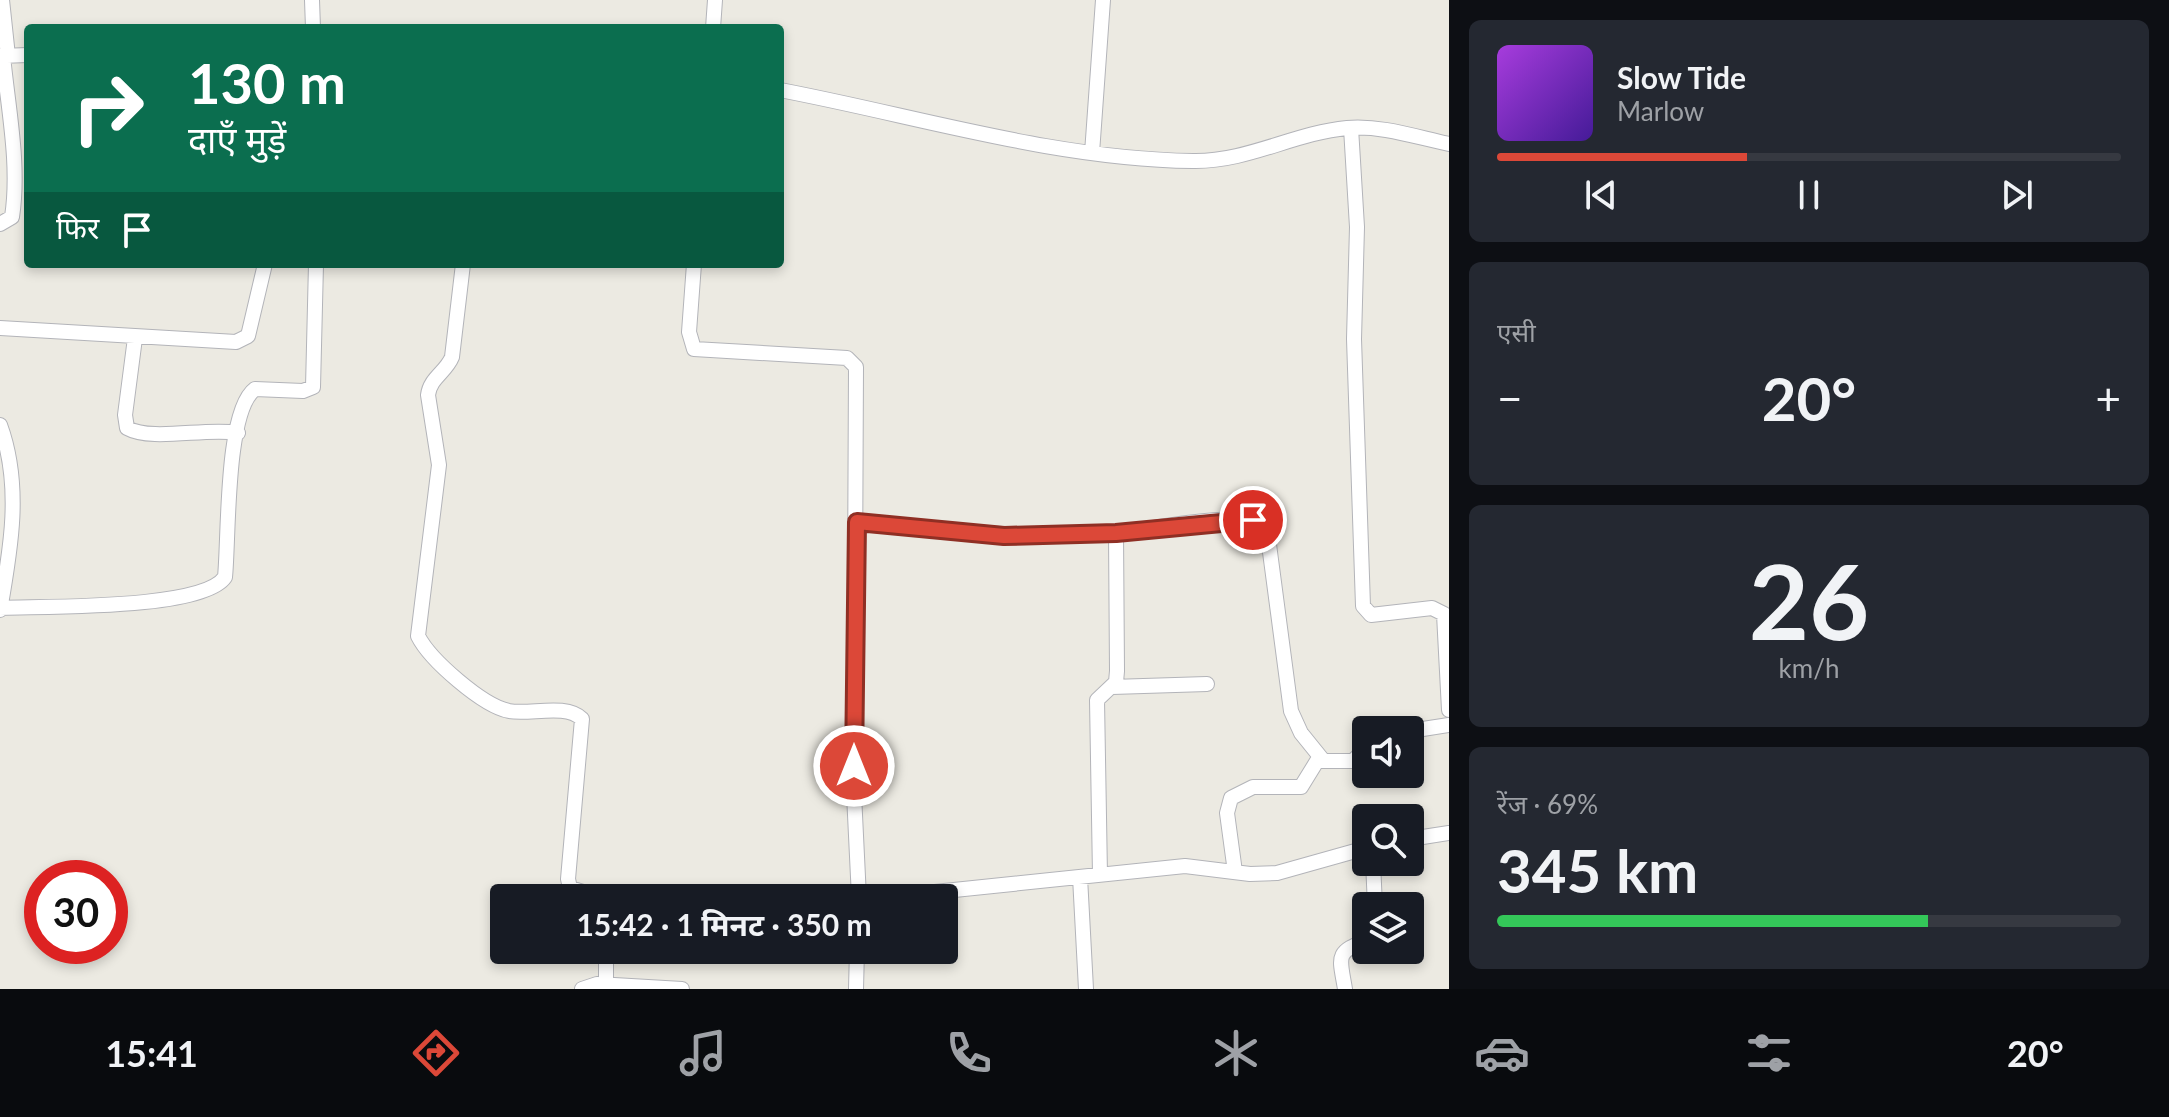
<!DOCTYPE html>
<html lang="hi">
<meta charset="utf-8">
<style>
body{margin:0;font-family:Lato,"Noto Sans Devanagari",sans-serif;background:#242831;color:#f1f3f6;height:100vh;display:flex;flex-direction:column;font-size:30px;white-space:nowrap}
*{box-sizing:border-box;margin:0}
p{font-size:26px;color:#9ea1a6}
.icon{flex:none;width:44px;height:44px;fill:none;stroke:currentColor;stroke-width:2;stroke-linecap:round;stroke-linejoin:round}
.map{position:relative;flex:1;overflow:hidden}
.panel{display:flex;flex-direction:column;gap:20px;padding:20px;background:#0d0f14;width:720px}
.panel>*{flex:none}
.guide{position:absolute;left:24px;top:24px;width:760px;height:244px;border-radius:8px;box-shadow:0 4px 12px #0003;background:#0b6e4f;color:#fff;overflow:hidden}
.controls{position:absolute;left:1352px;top:716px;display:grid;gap:16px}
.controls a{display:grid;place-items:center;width:72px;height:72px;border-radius:8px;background:#171b24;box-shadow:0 4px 12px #0003;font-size:40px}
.speed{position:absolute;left:24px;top:860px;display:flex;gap:16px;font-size:40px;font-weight:700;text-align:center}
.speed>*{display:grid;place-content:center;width:104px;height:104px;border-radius:50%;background:#171b24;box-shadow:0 4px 12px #0003;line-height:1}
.speed .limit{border:12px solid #d22;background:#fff;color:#111}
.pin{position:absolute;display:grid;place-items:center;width:68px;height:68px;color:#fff;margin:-34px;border:4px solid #fff;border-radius:50%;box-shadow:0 2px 8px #0007}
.me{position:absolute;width:88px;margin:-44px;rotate:0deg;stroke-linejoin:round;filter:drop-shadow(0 0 6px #0008)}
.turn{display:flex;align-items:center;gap:28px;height:168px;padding:0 32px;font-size:36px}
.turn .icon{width:104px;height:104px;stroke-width:2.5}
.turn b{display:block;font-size:56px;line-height:68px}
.then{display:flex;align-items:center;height:76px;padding:0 32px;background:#0003;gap:16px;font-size:30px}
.big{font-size:60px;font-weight:700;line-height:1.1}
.panel .card{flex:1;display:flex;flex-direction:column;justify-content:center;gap:12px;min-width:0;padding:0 28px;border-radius:12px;background:#242831}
.panel .dial{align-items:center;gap:0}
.dial b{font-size:104px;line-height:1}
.song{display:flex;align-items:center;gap:24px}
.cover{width:96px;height:96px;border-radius:12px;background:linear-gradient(135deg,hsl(280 70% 55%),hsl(260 70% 35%))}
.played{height:8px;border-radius:4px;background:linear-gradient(90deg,#dc4838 40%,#363941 40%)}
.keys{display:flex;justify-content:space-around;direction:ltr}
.heat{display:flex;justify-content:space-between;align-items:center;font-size:44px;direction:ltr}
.charge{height:12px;border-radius:6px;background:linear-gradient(90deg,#34c759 69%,#363941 0)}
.trip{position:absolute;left:490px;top:884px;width:468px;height:80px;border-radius:8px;background:#171b24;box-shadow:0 4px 12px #0003;font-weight:700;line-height:80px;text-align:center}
.tab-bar{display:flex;height:128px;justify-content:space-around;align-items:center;background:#090b0e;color:#9ea1a6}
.tab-bar .icon{width:56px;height:56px}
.tab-bar .current{color:#dc4838}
.tab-bar b{font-size:36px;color:#f1f3f6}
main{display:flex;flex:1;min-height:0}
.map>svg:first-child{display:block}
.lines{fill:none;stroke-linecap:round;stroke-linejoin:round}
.minor-casing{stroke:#b3b4b9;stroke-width:16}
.minor{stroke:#fff;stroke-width:14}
.route-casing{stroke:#8f2f24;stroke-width:20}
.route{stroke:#dc4838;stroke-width:14}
</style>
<main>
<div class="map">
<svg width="1449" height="989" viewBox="0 0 1449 989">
<rect width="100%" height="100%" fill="#eceae2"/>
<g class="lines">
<g class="minor-casing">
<path id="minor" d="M 2,0 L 8,56
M 312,0 L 313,28
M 713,28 L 715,0
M 0,56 L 28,55
M 780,90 C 917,116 1053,159 1193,161 C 1247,162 1294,133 1347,128 C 1381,125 1416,137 1449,144
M 1351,128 L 1357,227 L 1354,339 L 1363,606 L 1371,615 L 1432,608 L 1444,614 L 1449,710
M 1092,153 L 1103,0
M 0,224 L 12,217 C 20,165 8,108 3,56
M 463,264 L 452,357 C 446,372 430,378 428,395 L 439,465 L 418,636 C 430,660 483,706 509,711 C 530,715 566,703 582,719 L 568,879 L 570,888 L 602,898
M 694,264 L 689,332 L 694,349 L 847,358 L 856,367 L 854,794 L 859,898
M 0,328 L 236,342 L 248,336 L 265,264
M 135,338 L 125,415 L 127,428 C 152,442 207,427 238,433
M 0,425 C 22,485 11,548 0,610
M 857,522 C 944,531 1028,539 1115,533 C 1152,530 1228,512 1261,523 L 1268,537 L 1291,711 L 1301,733 L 1322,759
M 0,608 C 43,606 203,610 225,577 C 229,539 225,411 255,389 L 303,391 L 313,387 L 316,264
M 1112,687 L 1207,684
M 1410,731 L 1449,725
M 1410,839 L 1449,833
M 1373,862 L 1375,906
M 1235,872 L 1227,813 L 1231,798 L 1253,787 L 1301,787 L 1317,761 L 1353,761 L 1366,748
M 1100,875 L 1097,700 L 1116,682 L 1117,671 L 1116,533
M 1080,877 L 1086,989
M 877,898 L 1185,866 L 1250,874 L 1277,873 L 1366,848
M 606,950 L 606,985
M 582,989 L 597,984 L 682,989
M 856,989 L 857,950
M 1345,989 C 1340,958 1334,952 1366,941"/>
</g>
<use href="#minor" class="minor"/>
</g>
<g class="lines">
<g class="route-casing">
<path id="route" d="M 854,766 L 857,522 L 1004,536 L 1116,533 L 1253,520"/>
</g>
<use href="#route" class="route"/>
</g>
</svg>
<div class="controls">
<a><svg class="icon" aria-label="sound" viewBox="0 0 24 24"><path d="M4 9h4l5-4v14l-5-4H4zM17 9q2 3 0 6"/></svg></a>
<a><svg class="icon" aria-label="search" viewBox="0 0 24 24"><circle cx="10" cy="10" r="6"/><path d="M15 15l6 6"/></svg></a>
<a><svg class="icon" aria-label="layers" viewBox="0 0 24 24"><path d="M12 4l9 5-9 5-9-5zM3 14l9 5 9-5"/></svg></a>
</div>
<div class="speed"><div class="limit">30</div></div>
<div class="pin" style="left:1253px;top:520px;background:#d93025"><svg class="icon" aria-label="arrive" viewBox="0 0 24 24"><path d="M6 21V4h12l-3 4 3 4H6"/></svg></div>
<svg class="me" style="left:854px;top:766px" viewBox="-20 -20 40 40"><circle r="17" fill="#dc4838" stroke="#fff" stroke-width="3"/><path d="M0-11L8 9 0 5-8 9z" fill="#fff"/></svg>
<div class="trip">15:42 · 1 मिनट · 350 m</div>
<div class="guide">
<div class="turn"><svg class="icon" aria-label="right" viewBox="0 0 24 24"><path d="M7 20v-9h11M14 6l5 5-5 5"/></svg><div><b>130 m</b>दाएँ मुड़ें</div></div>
<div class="then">फिर<svg class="icon" aria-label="arrive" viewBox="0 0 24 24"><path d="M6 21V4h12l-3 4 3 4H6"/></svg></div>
</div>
</div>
<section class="panel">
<div class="card">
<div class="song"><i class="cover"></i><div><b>Slow Tide</b><p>Marlow</p></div></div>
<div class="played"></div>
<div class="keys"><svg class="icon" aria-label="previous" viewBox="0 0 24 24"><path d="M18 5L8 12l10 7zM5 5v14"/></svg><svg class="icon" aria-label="pause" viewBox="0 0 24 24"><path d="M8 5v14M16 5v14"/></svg><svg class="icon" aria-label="next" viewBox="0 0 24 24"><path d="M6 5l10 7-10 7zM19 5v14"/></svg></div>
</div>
<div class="card"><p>एसी</p>
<div class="heat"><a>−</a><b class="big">20°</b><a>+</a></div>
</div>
<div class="card dial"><b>26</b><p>km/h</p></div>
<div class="card"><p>रेंज · 69%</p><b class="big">345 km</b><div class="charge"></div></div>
</section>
</main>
<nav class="tab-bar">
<b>15:41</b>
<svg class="icon current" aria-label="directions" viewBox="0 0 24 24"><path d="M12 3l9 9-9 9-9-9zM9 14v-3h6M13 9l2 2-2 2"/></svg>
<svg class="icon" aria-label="music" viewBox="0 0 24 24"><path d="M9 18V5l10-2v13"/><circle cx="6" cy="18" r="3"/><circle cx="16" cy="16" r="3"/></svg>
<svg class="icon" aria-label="phone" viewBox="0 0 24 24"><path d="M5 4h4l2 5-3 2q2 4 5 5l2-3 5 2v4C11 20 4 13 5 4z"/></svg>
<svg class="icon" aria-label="climate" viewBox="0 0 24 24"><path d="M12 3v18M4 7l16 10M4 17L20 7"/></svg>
<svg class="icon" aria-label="car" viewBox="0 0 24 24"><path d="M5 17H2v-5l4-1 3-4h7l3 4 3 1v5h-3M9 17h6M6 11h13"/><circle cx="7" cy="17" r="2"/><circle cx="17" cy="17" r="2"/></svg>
<svg class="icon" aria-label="filters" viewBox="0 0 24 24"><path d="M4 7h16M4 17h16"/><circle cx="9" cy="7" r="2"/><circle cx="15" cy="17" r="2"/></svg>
<b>20°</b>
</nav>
